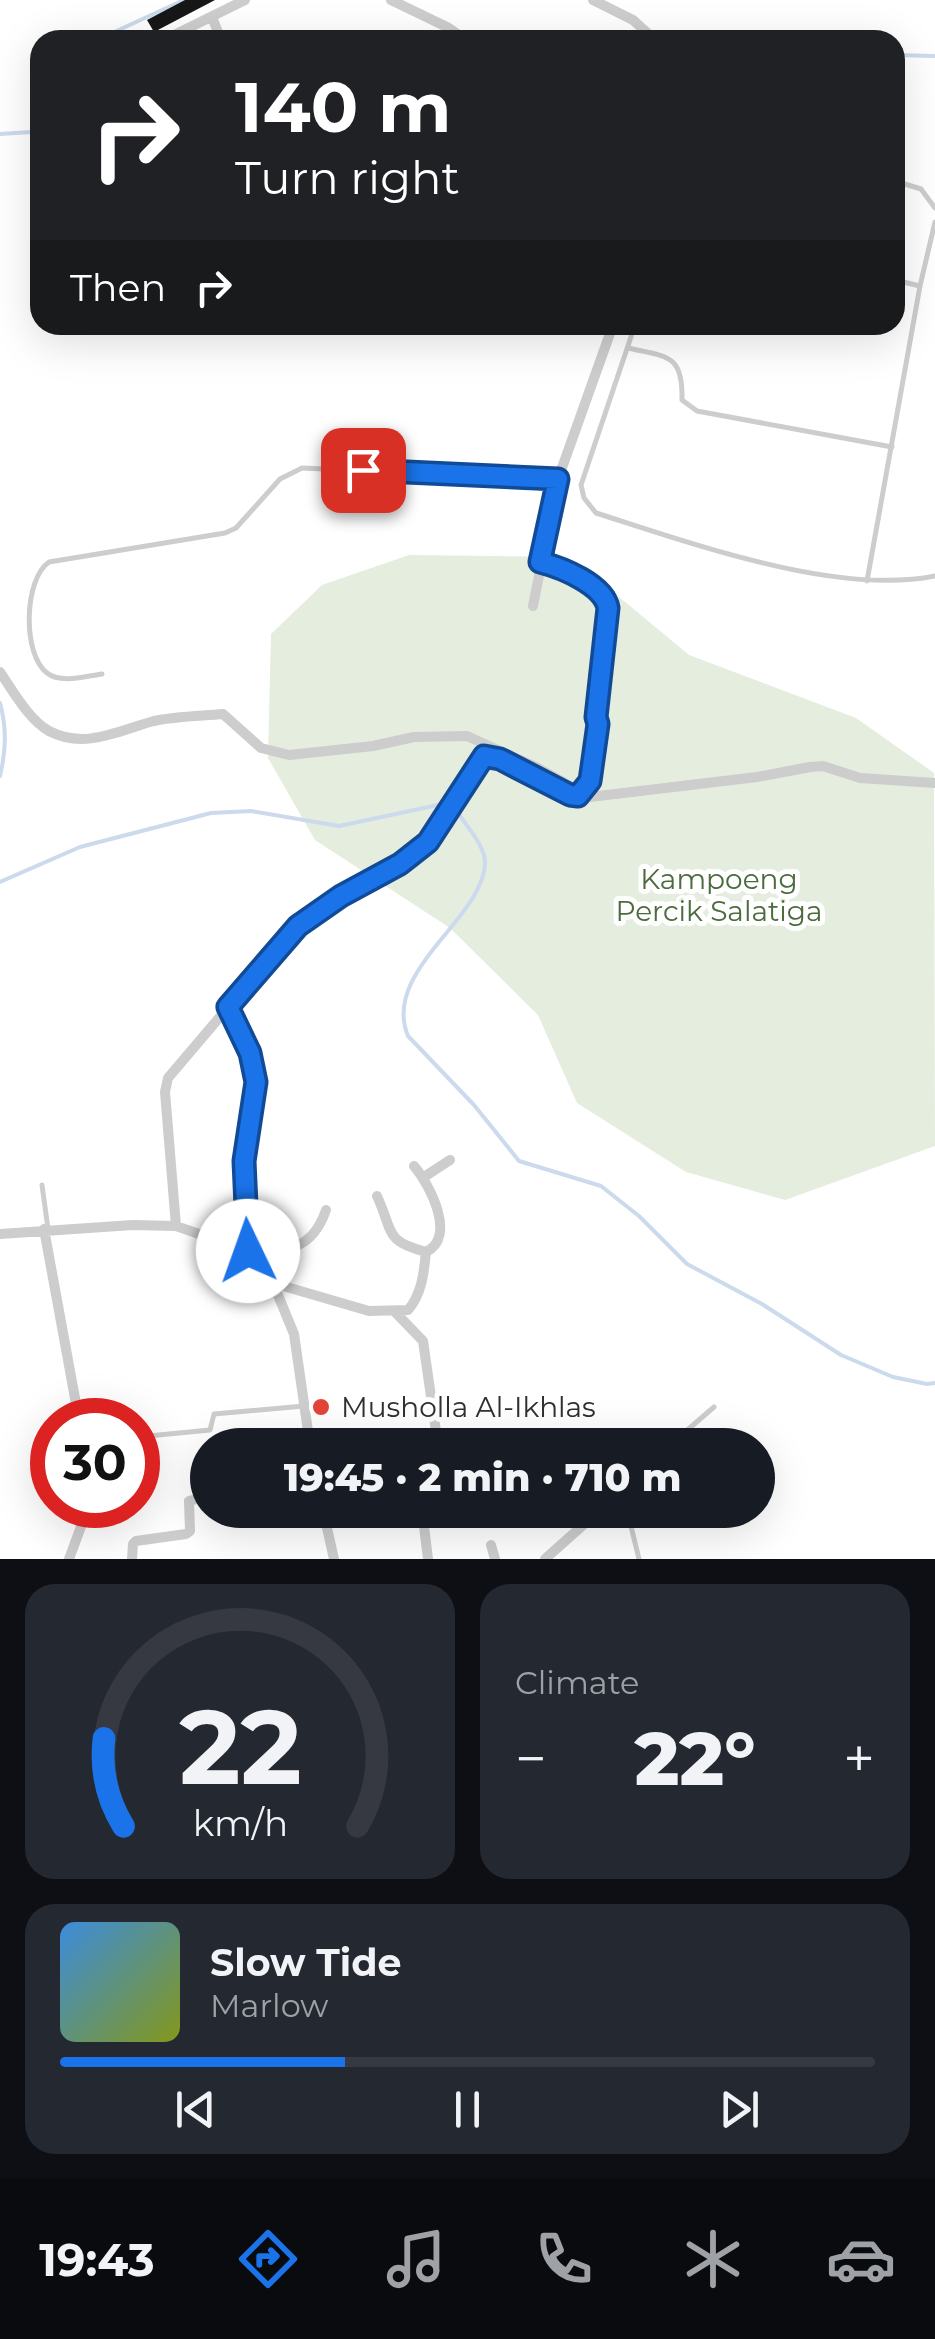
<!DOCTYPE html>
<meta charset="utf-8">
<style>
body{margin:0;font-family:Montserrat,sans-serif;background:#242831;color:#f1f3f6;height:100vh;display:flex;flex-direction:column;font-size:38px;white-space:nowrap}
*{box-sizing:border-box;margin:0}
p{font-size:32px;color:#9ea1a6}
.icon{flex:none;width:55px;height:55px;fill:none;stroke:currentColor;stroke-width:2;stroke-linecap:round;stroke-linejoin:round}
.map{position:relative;height:1559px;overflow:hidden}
.drawer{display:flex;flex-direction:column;gap:25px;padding:25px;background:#0d0f14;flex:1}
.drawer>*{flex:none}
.hud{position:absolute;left:30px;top:30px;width:875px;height:305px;border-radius:30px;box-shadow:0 10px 40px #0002;background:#202124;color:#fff;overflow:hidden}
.speed{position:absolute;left:30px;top:1398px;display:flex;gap:20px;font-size:50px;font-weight:700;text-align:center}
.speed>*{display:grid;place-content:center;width:130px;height:130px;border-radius:50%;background:#171b24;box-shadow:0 10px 40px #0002;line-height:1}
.speed .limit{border:15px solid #d22;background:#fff;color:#111}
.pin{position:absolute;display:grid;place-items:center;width:85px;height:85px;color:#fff;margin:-42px;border-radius:20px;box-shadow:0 5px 15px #0006}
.me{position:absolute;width:110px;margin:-55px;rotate:357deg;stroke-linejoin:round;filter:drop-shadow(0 0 8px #0008)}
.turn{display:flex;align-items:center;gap:35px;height:210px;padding:0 40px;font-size:45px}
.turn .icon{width:130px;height:130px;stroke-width:2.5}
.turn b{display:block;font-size:70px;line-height:85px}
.then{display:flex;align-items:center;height:95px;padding:0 40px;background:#0003;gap:20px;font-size:38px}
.big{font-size:75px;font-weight:800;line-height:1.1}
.drawer .card{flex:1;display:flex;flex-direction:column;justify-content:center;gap:15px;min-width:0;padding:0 35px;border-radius:30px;background:#242831}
.drawer .dial{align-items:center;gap:0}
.dial svg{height:260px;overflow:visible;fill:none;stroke:#363941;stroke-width:7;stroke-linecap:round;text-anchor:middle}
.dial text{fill:#f1f3f6;stroke:none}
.song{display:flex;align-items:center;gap:30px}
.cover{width:120px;height:120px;border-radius:15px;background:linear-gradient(135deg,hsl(210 70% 55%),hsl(70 70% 35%))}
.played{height:10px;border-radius:5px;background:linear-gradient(90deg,#1a73e8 35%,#363941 35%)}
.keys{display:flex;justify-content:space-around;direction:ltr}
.heat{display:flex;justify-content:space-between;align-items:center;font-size:55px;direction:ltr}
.drawer .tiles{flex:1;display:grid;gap:25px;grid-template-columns:1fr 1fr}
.card:last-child{grid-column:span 2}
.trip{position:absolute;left:190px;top:1428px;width:585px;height:100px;border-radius:50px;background:#171b24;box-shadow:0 10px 40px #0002;font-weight:800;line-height:100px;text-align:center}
.dock{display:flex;height:160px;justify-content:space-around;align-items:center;background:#090b0e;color:#9ea1a6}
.dock .icon{width:70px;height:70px}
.dock .on{color:#1a73e8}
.dock b{font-size:45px;color:#f1f3f6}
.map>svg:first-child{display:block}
.green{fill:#e4edde}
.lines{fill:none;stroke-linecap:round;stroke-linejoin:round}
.stream{stroke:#cbdaec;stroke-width:4}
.building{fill:#171717}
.service{stroke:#cdcdcd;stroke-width:5}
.minor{stroke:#cdcdcd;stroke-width:10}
.route-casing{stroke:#114b97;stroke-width:25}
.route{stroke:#1a73e8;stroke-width:18}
.poi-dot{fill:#e24537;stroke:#fff;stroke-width:4}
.labels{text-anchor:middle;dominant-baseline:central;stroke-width:10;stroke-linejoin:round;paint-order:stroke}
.park-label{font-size:28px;fill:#4c6b3e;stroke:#fff}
.poi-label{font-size:28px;fill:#303030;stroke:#fff;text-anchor:start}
</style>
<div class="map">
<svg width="935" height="1559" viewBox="0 0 935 1559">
<rect width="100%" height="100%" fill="#fff"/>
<path class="green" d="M 409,555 L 559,557 L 624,601 L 689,655 L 856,718 L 934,773 L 935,1146 L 785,1200 L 686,1172 L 577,1103 L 538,1015 L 450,928 L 315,840 L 268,758 L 271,634 L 322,585 Z"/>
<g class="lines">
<path class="stream" d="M 97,40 L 184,0
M 895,55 L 935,56
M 0,134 L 31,132 L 40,120
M 0,703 C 7,729 6,750 0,776
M 0,882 L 80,847 L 211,813 L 251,811 L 339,826 L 438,805 L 455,808 C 464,824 485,844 485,863 C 484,918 381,971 408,1036 L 474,1105 L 519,1161 L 601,1186 L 639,1216 L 687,1264 L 762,1304 L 841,1355 L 893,1377 L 927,1384 L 935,1383"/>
</g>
<path class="building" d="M 185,0 L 215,0 L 154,32 L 147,20 Z"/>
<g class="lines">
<path class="service" d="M 895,181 L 921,189 L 935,208
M 895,280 L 920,286 L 935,222
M 635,325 L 581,485 L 584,498 L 596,513 C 691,543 836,596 935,576
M 628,348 C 668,357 683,354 682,400 L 697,411 L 892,447
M 867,581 L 920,286
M 102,674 C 86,676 61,684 47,673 C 22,654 24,579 49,562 L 225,533 L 236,528 L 280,479 L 302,468 L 555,479
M 42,1185 L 48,1229
M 138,1437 L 210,1430 L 214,1414 L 304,1406
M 670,1445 L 714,1407
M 627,1510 L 639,1559"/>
<path class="minor" d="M 391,0 L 449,28 L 466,40
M 593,0 L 633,20 L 655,40
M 212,17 L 221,40
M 164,40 L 245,0
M 533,606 L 558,479 L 613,325
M 0,672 C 13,691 29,720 49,731 C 85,750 120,730 154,721 C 176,716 201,716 223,714 L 261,748 L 289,755 L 373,746 L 414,737 L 467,736 L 538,768 L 590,797 L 757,777 L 810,767 L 823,766 L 860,778 L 935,783
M 228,1007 L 250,1053 L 256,1083 L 256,1102 L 244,1161 L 248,1251 C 287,1251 312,1251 326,1210
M 424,1177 L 450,1160
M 377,1196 C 394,1233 384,1241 426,1252
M 176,1226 L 165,1092 L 168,1078 L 297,926 L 341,896 L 400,864 L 428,842 L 484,756 L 500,759 L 570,795 L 581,794 L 590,781 L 599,724 L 596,717 L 608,609 L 606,597 L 568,573 L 541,562
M 44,1229 L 79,1420
M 0,1234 L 133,1225 L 176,1226 L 248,1251 L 273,1283 L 294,1334 L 310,1445
M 273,1283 L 369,1311 L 408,1310 C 422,1294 424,1272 426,1252 C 457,1237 430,1185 414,1166
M 395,1312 L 423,1341 L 438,1445
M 323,1510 L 334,1559
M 422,1510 L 428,1559
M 327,1524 L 402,1510
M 491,1545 L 495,1559
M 69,1559 L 89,1505
M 132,1559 L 133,1544 L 136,1541 L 186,1534 L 190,1531 L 189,1501 L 208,1496
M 545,1559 L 600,1510"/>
</g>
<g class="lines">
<g class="route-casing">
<path id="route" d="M 248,1251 L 244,1161 L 256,1082 L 250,1053 L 228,1007 L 298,926 L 341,896 L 400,864 L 428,842 L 484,756 L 500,759 L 570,795 L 578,796 L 590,781 L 598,724 L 596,717 L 608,608 C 604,585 563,568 540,562 L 558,479 L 363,470"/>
</g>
<use href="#route" class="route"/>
</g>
<circle class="poi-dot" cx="321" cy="1407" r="10"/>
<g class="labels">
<g class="park-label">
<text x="719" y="879">Kampoeng<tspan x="719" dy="32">Percik Salatiga</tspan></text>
</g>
<g class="poi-label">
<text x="341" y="1407">Musholla Al-Ikhlas</text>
</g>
</g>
</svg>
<div class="speed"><div class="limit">30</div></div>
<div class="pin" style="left:363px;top:470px;background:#d93025"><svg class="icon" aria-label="arrive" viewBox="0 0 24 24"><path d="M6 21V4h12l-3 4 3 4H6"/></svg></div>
<svg class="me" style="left:248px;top:1251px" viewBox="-20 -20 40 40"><circle r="19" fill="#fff"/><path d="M0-13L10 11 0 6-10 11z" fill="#1a73e8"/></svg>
<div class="trip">19:45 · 2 min · 710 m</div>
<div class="hud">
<div class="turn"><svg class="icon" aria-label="right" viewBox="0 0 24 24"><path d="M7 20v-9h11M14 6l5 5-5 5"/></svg><div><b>140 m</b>Turn right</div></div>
<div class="then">Then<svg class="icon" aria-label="right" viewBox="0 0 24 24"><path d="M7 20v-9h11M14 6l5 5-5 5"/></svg></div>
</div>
</div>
<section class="drawer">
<div class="tiles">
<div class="card dial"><svg viewBox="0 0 100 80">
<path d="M14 69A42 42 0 1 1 86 69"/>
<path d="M14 69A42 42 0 0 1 8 42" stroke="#1a73e8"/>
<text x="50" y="56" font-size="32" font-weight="700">22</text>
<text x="50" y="72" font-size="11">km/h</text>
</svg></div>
<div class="card"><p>Climate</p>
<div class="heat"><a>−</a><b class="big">22°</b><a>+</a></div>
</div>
<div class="card">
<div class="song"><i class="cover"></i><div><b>Slow Tide</b><p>Marlow</p></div></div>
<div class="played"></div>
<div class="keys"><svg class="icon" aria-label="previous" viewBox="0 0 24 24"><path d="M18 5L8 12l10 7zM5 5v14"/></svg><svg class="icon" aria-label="pause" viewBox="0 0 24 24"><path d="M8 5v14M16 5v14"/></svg><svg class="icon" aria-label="next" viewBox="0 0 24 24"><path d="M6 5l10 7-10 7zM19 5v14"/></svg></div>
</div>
</div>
</section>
<nav class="dock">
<b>19:43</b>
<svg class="icon on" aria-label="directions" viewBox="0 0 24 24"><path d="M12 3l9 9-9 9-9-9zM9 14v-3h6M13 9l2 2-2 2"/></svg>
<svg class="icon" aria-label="music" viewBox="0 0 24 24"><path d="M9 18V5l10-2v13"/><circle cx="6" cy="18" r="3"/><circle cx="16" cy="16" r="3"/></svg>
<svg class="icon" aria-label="phone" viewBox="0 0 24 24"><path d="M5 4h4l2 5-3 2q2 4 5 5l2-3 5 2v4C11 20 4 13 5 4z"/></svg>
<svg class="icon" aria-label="climate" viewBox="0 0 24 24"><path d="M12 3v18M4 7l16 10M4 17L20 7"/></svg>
<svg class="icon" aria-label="car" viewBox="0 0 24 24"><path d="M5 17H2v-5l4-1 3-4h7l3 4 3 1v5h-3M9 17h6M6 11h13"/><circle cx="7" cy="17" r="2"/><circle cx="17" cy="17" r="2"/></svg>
</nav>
